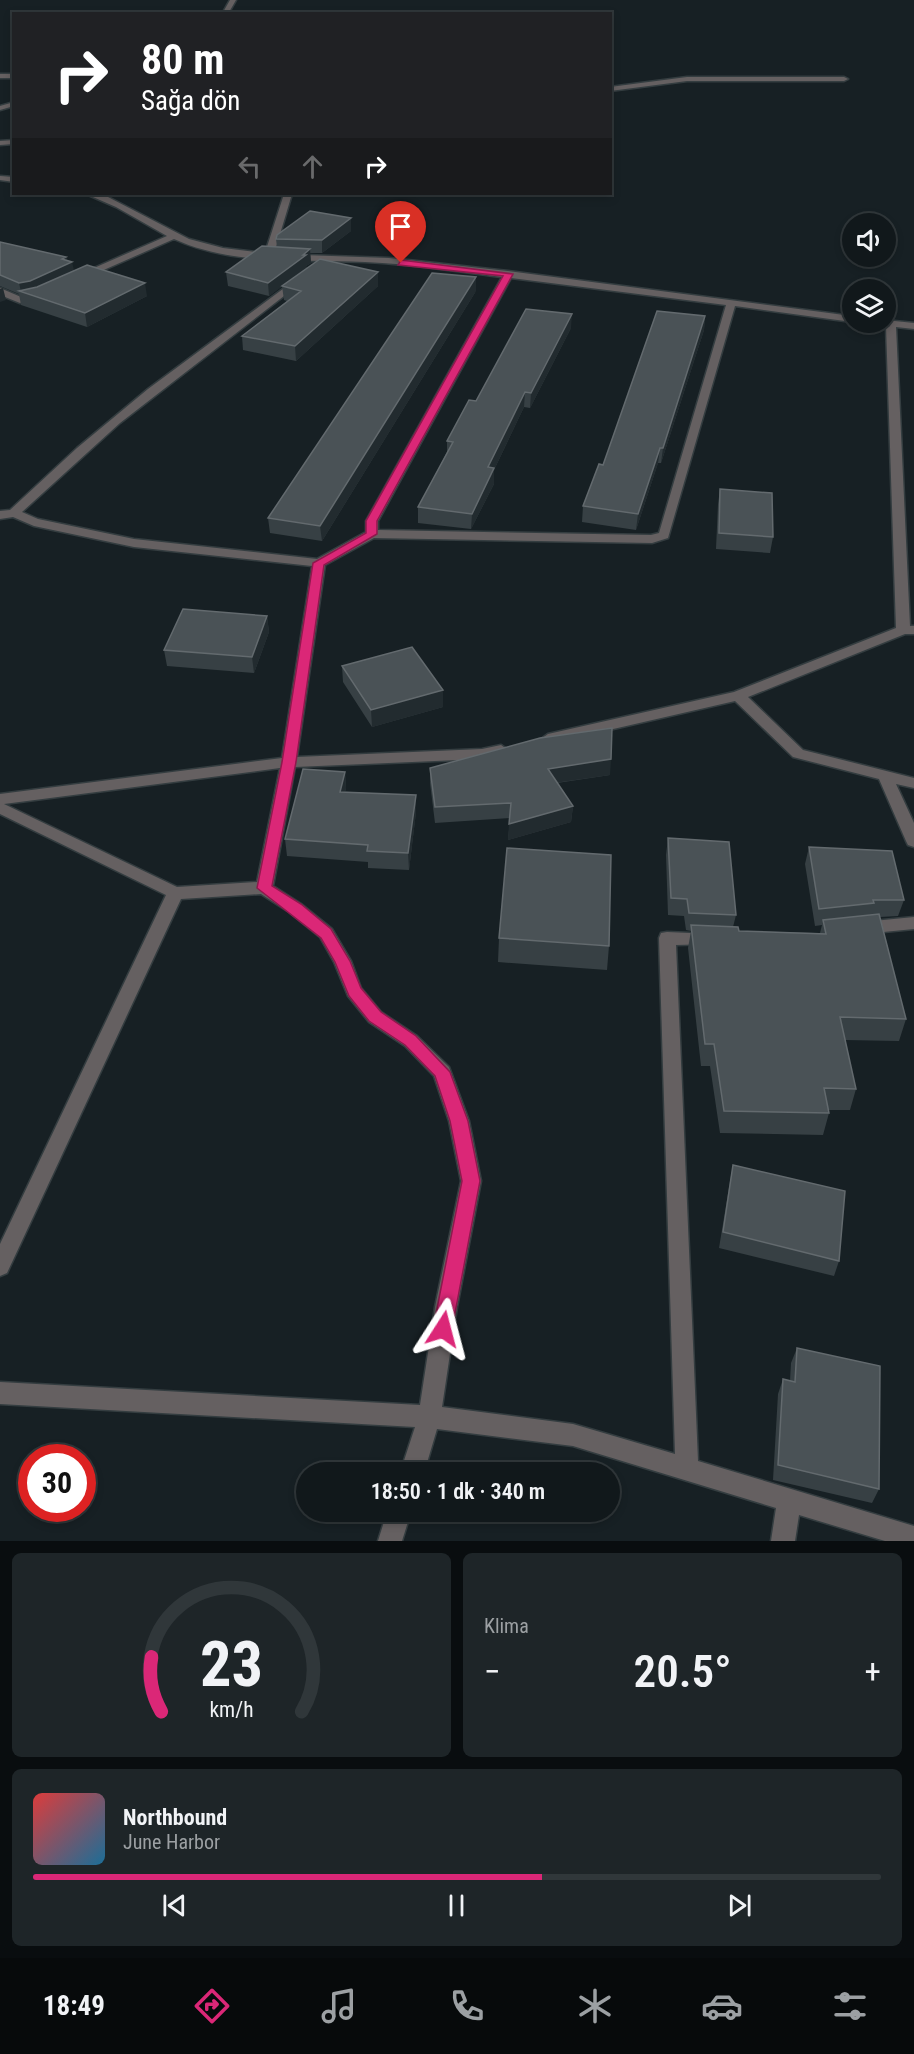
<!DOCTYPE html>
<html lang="tr">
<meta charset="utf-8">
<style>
body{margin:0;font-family:"Roboto Condensed",sans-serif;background:#1e2528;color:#f1f3f6;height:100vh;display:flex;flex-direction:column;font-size:22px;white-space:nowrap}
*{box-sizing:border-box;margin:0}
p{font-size:20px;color:#9ca0a3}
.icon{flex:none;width:33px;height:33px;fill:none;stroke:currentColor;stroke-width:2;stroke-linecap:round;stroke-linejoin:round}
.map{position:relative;height:1541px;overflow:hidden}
.side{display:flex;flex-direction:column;gap:12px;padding:12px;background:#090d0f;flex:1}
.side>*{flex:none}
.hud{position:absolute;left:12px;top:12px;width:600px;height:183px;border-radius:0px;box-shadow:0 3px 9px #0003,0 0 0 2px #30373a;background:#202124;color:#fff;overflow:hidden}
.controls{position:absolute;left:842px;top:213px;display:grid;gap:12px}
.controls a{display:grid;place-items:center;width:54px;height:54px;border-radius:50%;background:#11181b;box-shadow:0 3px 9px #0003,0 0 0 2px #30373a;font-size:30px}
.speed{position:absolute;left:18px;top:1444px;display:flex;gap:12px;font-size:30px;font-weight:700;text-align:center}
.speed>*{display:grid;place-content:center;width:78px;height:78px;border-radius:50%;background:#11181b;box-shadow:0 3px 9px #0003,0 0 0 2px #30373a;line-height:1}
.speed .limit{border:9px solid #d22;background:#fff;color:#111}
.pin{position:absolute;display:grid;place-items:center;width:51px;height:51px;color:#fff;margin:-62px -26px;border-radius:50% 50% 50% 0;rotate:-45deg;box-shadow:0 0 6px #0007}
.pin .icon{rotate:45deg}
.me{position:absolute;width:66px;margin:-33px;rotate:9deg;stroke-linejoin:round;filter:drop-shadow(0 0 4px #0008)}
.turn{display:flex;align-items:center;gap:21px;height:126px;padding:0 30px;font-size:27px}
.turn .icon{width:78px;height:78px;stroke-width:2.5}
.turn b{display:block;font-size:42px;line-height:51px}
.lanes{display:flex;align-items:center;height:57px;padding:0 30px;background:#0003;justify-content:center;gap:30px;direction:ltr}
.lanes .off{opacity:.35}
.big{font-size:45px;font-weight:600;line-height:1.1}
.side .widget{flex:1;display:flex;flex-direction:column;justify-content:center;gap:9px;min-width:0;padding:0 21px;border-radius:9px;background:#1e2528}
.side .dial{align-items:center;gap:0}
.dial svg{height:156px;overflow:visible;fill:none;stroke:#30373a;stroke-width:7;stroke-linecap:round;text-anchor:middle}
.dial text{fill:#f1f3f6;stroke:none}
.song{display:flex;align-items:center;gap:18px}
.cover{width:72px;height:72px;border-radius:9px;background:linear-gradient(135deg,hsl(0 70% 55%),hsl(200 70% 35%))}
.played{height:6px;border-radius:3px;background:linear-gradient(90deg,#db2777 60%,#30373a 60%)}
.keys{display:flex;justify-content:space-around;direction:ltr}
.heat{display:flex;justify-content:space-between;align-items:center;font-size:33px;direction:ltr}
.side .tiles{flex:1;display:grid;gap:12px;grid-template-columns:1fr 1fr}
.widget:last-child{grid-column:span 2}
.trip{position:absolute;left:296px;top:1462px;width:324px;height:60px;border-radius:30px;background:#11181b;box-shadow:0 3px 9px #0003,0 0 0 2px #30373a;font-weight:600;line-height:60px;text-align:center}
.tab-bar{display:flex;height:96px;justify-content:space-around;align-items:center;background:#070a0b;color:#9ca0a3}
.tab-bar .icon{width:42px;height:42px}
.tab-bar .on{color:#db2777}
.tab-bar b{font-size:27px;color:#f1f3f6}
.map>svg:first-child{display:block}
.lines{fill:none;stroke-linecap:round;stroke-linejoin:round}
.minor-casing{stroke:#343d40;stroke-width:3}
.minor{fill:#656061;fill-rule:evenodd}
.wall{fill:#374044}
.shaded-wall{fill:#222b2f}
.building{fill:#4a5256;stroke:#636a6e;stroke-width:1.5}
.route{fill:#db2777;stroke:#8e194d;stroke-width:1.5}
</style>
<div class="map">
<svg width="914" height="1541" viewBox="0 0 914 1541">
<rect width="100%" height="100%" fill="#172024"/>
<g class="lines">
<g class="minor-casing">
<path id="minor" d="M 230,0 L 236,0 L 228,14 L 222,14 Z
M 0,74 L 14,74 L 14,78 L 0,78 Z
M 687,77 L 844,77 L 848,79 L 844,81 L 687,81 L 610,91 L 610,87 Z
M 14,102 L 14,106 L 0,110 L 0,106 Z
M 14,140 L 14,144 L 0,145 L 0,141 Z
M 0,176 L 14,177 L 14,182 L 0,180 Z
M 86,194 L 97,194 L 108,197 L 189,239 L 223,248 L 265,253 L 284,194 L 292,194 L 274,254 L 389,258 L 508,271 L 852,316 L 852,322 L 735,306 L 668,538 L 652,543 L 374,538 L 325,565 L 297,757 L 482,749 L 501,745 L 508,750 L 506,753 L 482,759 L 295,767 L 273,886 L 301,904 L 332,929 L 351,961 L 361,988 L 381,1012 L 417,1036 L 449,1067 L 469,1121 L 481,1181 L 457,1307 L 442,1407 L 573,1424 L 675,1454 L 659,938 L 661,933 L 667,932 L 713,934 L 715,939 L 713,944 L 676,945 L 698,1461 L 914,1526 L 914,1541 L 885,1541 L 799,1515 L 795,1541 L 771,1541 L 776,1508 L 573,1446 L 437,1429 L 424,1473 L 400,1473 L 415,1427 L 0,1404 L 0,1382 L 420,1405 L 435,1307 L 461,1181 L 449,1121 L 434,1076 L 405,1046 L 369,1022 L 348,996 L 334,962 L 320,937 L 289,912 L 261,894 L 181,899 L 7,1273 L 0,1276 L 0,1244 L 166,895 L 0,814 L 0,794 L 282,758 L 312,566 L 134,547 L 34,526 L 13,517 L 0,519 L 0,511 L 10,510 L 77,448 L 148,389 L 299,277 L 302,278 L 302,282 L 120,423 L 22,512 L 38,519 L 134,539 L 317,559 L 366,532 L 366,521 L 502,277 C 456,271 411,264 365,262 C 302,259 233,266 174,239 L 81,280 L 76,277 L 78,275 L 167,236 L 116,207 ZM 511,278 L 726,305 L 659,533 L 651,535 L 378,530 L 378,521 ZM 280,768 L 257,882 L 177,887 L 4,804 Z
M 0,288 L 21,297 L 40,292 L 45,295 L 20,303 L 0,295 Z
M 885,320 L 914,323 L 914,329 L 896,327 L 910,626 L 914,626 L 914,634 L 905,634 L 748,697 L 803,750 L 914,778 L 914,788 L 896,784 L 914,823 L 914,847 L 908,845 L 906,841 L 879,779 L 793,757 L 735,701 L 548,744 L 543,742 L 541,739 L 548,734 L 734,692 L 896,628 L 886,326 L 873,322 L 885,322 Z
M 914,917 L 914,929 L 863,934 L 857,932 L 855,928 L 857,924 L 863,922 Z
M 387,1512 L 411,1512 L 402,1541 L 378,1541 Z"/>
</g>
<use href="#minor" class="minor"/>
</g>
<path class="wall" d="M 351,231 L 322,253 L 310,253 L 311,263 L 306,266 L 307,269 L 378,286 L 296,361 L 243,350 L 242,336 L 287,301 L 284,300 L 282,286 L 269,296 L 228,286 L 226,272 L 277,247 L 276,239 Z
M 0,242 L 66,257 L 67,261 L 74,271 L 147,296 L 87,327 L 21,305 L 19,294 L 0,286 Z
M 476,291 L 322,541 L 270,533 L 268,518 Z
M 705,316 L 704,330 L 661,463 L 658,463 L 636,530 L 582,522 L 583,506 Z
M 571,328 L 530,408 L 524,407 L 494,470 L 494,484 L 471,529 L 418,523 L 418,507 L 447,452 L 447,441 L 476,401 Z
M 720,489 L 773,537 L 770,553 L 716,549 L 718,504 Z
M 267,616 L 269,632 L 254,673 L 167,666 L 164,650 Z
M 342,666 L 443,690 L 443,707 L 372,727 L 343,682 Z
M 430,768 L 610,775 L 557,783 L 573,806 L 571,822 L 508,840 L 510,818 L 435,823 L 430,783 Z
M 345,772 L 346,788 L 345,792 L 416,795 L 416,812 L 409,870 L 368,868 L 368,862 L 287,856 L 285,839 Z
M 668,838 L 736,915 L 733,927 L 739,931 L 820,933 L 822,925 L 815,926 L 805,864 L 809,847 L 904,900 L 898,916 L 880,917 L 906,1019 L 899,1041 L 845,1040 L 856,1089 L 850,1110 L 828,1110 L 829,1113 L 823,1135 L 720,1133 L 710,1066 L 701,1066 L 688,948 L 691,931 L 686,930 L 684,916 L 668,915 L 666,855 Z
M 499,938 L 609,946 L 607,970 L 498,962 Z
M 733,1165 L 839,1261 L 834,1276 L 719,1248 L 730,1181 Z
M 797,1348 L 879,1489 L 872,1503 L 773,1480 L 778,1394 L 783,1379 L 790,1381 L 791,1363 Z"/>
<path class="shaded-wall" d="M 351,218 L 351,231 L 322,253 L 322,240 Z
M 310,249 L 311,263 L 306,266 L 307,269 L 269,296 L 268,283 Z
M 66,257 L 68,264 L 72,262 L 75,274 L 32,293 L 21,292 L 19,283 Z
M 378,272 L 378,286 L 296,361 L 295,346 Z
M 476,277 L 476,291 L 322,541 L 320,526 Z
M 145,283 L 147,296 L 87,327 L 85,313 Z
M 3,288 L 6,300 L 0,302 L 0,289 Z
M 572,314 L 571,328 L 530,408 L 531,393 Z
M 705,316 L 704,330 L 661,463 L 663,448 Z
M 525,392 L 524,407 L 494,470 L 494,484 L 471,529 L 472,514 L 488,467 Z
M 660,448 L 658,463 L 636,530 L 638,514 Z
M 267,616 L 269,632 L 254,673 L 252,657 Z
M 443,690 L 443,707 L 372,727 L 371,710 Z
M 611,759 L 610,775 L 547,784 L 548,769 Z
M 345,772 L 346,788 L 342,809 L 340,792 Z
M 416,795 L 416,812 L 409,870 L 408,853 Z
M 573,806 L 571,822 L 508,840 L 509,824 Z"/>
<path class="building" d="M 310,211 L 351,218 L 322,240 L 276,239 L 277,235 Z
M 0,242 L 66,257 L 62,259 L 72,262 L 30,281 L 19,283 L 0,275 Z
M 262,246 L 310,249 L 303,255 L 306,255 L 268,283 L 226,272 Z
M 320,259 L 378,272 L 295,346 L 242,336 L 301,291 L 282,286 Z
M 87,265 L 145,283 L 85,313 L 19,291 L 37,287 Z
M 432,273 L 476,277 L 320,526 L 268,518 Z
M 526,309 L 572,314 L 531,393 L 525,392 L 488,467 L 494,468 L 472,514 L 418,507 L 453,442 L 447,441 L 469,400 L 476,401 Z
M 657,311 L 705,316 L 663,448 L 660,448 L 638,514 L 583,506 L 599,464 L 603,465 Z
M 720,489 L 772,493 L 773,537 L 719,533 Z
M 183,609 L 267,616 L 252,657 L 164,650 Z
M 412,647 L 443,690 L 371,710 L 342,666 Z
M 612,728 L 611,759 L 548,769 L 573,806 L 509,824 L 511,803 L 435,807 L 430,768 L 540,738 Z
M 303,769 L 345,772 L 340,792 L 416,795 L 408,853 L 367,851 L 368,845 L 285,839 Z
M 668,838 L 729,842 L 736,915 L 689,913 L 687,899 L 671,898 Z
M 809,847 L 892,851 L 904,900 L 873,900 L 874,903 L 819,909 Z
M 507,848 L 611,855 L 609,946 L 499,938 Z
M 879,914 L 906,1019 L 840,1017 L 856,1089 L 824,1088 L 829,1113 L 724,1111 L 714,1044 L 705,1044 L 691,925 L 738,927 L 739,931 L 826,934 L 823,920 Z
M 733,1165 L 845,1191 L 839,1261 L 723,1232 Z
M 797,1348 L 880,1366 L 879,1489 L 778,1465 L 783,1379 L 795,1382 Z"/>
<path class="route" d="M 401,260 L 513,274 L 377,521 L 377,534 L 324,565 L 296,762 L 272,886 L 301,904 L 331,929 L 350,961 L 361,988 L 381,1012 L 416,1036 L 450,1072 L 468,1121 L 480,1181 L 452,1329 L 450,1336 L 443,1338 L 436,1336 L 433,1329 L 462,1181 L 450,1121 L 435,1076 L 405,1045 L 369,1021 L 349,996 L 335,962 L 321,938 L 257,888 L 282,762 L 313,563 L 366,533 L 366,521 L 503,276 L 398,265 Z"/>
</svg>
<div class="controls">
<a><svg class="icon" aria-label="sound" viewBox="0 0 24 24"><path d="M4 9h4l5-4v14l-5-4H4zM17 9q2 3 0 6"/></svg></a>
<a><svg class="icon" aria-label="layers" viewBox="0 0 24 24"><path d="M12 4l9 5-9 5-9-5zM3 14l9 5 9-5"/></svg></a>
</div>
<div class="speed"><div class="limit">30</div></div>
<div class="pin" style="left:401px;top:263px;background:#d93025"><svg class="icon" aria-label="arrive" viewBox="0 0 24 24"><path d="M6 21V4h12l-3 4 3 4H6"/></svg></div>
<svg class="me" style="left:443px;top:1329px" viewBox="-20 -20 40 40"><path d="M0-17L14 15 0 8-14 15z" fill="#db2777" stroke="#fff" stroke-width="4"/></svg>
<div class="trip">18:50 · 1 dk · 340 m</div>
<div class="hud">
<div class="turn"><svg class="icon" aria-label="right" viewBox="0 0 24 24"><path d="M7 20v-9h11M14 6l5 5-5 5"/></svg><div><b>80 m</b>Sağa dön</div></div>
<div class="lanes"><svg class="icon off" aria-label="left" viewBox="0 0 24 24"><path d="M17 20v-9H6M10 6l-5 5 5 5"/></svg><svg class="icon off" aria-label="ahead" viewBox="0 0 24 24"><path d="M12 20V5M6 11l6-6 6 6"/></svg><svg class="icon" aria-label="right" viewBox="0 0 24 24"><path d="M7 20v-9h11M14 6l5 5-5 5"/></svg></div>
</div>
</div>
<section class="side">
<div class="tiles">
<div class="widget dial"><svg viewBox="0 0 100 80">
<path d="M14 69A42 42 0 1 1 86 69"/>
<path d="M14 69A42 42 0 0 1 9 41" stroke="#db2777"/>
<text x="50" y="56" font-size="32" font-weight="700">23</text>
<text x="50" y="72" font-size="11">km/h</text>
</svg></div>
<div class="widget"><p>Klima</p>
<div class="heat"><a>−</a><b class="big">20.5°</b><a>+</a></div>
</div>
<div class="widget">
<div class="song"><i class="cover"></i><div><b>Northbound</b><p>June Harbor</p></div></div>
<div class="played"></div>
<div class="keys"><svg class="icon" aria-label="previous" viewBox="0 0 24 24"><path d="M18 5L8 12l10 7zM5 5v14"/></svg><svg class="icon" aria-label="pause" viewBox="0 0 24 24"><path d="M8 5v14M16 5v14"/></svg><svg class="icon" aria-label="next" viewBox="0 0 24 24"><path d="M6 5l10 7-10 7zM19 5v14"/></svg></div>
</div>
</div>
</section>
<nav class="tab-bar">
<b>18:49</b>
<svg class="icon on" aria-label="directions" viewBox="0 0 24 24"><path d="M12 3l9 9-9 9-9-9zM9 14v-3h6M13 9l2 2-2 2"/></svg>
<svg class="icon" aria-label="music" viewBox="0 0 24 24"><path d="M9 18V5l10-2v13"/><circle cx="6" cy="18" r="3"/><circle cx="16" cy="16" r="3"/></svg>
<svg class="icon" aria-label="phone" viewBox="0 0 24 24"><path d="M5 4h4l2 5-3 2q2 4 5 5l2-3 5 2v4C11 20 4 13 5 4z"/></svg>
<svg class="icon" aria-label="climate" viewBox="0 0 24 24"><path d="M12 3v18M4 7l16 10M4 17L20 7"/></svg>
<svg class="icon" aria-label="car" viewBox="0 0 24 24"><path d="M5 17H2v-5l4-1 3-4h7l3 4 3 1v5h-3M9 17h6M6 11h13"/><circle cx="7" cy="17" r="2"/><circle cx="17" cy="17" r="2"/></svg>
<svg class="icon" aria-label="filters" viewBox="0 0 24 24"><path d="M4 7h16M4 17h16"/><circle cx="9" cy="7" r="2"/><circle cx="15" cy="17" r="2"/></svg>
</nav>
